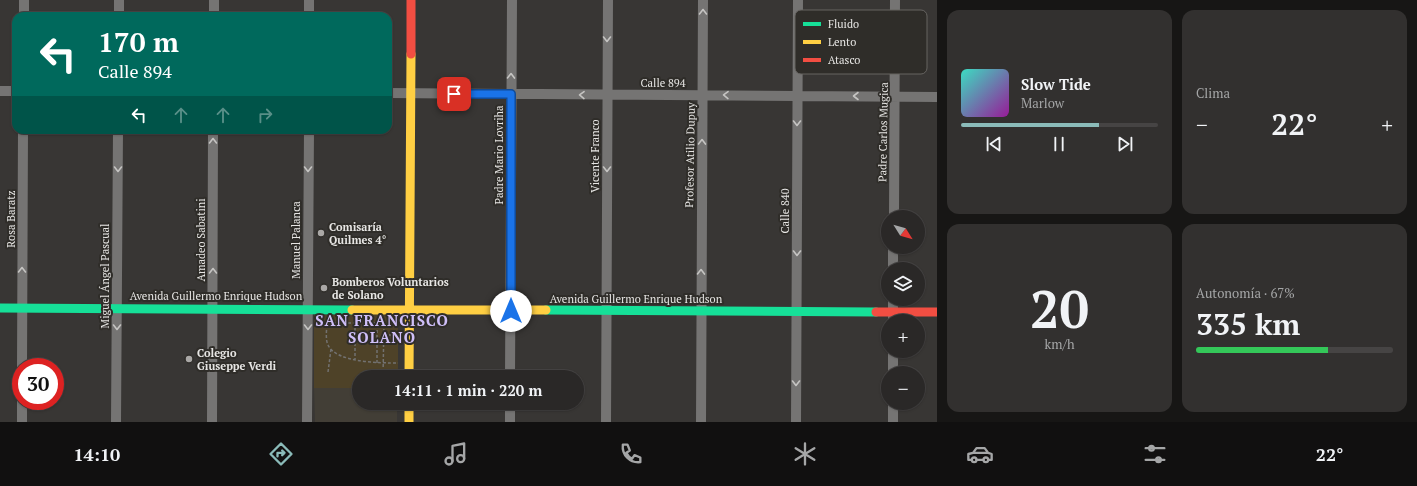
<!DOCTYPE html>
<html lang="es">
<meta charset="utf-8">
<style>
body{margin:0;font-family:"PT Serif",serif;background:#32302f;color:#f1f3f6;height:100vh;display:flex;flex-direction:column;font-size:15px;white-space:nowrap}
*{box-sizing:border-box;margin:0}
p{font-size:13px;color:#a5a6a7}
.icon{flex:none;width:22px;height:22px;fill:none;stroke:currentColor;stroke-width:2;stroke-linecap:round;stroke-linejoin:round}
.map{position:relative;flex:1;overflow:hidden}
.details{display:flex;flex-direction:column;gap:10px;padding:10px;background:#171615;width:480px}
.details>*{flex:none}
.guide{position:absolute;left:12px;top:12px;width:380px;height:122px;border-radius:12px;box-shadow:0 1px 3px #0004,0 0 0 1px #464444;background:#00695c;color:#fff;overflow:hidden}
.needle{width:26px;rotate:127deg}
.fabs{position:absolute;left:881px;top:210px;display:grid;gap:8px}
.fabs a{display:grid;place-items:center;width:44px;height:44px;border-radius:50%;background:#2a2827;box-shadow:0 1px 3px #0004,0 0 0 1px #464444;font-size:20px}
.speed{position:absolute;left:12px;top:358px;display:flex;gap:8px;font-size:20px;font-weight:700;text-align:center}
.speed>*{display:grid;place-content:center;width:52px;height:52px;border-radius:50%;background:#2a2827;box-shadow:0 1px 3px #0004,0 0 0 1px #464444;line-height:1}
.speed .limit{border:6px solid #d22;background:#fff;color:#111}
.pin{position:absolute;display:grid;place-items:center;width:34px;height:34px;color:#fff;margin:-17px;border-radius:8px;box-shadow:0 2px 6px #0006}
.me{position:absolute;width:44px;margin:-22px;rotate:0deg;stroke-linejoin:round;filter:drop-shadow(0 0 3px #0008)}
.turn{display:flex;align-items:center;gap:14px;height:84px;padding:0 20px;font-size:18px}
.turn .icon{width:52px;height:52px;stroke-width:2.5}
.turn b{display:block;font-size:28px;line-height:34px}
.lanes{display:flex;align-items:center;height:38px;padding:0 20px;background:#0003;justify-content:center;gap:20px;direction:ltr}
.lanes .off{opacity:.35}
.big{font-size:30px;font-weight:800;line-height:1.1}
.details .card{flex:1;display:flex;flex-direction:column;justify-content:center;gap:6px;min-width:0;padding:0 14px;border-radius:12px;background:#32302f}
.details .dial{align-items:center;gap:0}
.dial b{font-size:52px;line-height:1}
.song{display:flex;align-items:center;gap:12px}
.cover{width:48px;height:48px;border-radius:6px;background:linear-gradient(135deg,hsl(170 70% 55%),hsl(300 70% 35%))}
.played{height:4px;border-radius:2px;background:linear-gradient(90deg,#8bbbb9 70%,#464444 70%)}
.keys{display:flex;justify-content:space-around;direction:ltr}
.heat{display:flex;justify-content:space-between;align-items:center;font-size:22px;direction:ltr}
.charge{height:6px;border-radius:3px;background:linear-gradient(90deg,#34c759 67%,#464444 0)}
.details .tiles{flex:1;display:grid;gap:10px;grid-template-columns:repeat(2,1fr)}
.trip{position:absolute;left:352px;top:370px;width:232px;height:40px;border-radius:20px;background:#2a2827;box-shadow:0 1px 3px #0004,0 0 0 1px #464444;font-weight:800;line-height:40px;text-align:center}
.tabs{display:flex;height:64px;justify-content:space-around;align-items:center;background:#111010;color:#a5a6a7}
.tabs .icon{width:28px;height:28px}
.tabs .active{color:#8bbbb9}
.tabs b{font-size:18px;color:#f1f3f6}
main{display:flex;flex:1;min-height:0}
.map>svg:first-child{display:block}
.built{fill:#423e36}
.green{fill:#4e4228}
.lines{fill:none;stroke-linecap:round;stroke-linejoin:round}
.path{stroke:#727170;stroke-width:1.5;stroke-dasharray:3 2;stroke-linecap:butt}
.street{stroke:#757473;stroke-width:10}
.fast{stroke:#16e098;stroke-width:9}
.slow{stroke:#ffcf43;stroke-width:9}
.jam{stroke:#f24e42;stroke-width:9}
.oneway{stroke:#c5c4c2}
.route-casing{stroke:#114b97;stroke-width:10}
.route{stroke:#1a73e8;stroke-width:7}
.poi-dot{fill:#aaa8a6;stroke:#2f2d29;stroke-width:1.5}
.labels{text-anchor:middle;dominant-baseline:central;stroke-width:4;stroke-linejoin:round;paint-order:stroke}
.street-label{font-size:11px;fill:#e7e6e4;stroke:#2f2d29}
.poi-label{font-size:11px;font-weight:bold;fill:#e7e6e4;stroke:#2f2d29;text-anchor:start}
.district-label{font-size:15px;font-weight:bold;letter-spacing:1px;fill:#cfbff8;stroke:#2f2d29}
.key{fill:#2f2d29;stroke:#666461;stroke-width:1}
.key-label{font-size:11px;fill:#e7e6e4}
</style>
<main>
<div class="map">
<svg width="937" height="422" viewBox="0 0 937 422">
<rect width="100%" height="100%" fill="#383634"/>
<path class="built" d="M 314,388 L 359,388 L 359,403 L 397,403 L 397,422 L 315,422 Z"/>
<path class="green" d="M 398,314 L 398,377 L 359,377 L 359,388 L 314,388 L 314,315 Z"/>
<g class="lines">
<path class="path" d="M 327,320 C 327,328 325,339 328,345 C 336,363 382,363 398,363
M 328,323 L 384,323
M 355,323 L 355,359
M 384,335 L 398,335
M 377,363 L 377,323
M 328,372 L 331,349
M 383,377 L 384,321"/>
<path class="street" d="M 24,16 L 24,0
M 119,16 L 119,0
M 214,16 L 214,0
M 309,16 L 309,0
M 0,91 L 16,91
M 388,93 L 937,97
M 894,217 L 895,0
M 893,269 L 893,247
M 893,321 L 893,299
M 893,351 L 893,373
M 22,367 L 23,130
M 510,377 L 512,0
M 893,403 L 893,422
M 22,422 L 22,401
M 116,422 L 118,130
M 212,422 L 213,130
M 307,422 L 309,130
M 510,422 L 510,403
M 606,422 L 608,0
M 701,422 L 703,0
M 796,422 L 798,0"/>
<path class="fast" d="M 0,308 L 352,310
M 546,310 L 876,312"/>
<path class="slow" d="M 352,310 L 546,310
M 409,377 L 411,54
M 409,403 L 409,422"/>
<path class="jam" d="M 411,54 L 411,0
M 876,312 L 937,312"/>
</g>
<defs><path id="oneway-chevron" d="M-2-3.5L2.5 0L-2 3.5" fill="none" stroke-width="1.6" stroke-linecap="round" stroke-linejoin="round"/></defs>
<g class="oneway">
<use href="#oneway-chevron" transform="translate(703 12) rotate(-90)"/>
<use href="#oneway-chevron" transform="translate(607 39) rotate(90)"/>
<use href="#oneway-chevron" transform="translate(511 76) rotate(-89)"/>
<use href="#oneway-chevron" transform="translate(582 95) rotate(-179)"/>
<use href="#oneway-chevron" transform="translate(726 95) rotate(-179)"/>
<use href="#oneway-chevron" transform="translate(856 96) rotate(180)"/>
<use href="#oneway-chevron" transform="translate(797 123) rotate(90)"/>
<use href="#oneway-chevron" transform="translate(213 141) rotate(-90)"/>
<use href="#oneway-chevron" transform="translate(702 142) rotate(-89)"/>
<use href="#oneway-chevron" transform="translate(118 169) rotate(90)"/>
<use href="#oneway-chevron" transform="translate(308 169) rotate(90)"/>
<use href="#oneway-chevron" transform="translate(607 169) rotate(90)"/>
<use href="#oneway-chevron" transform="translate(797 253) rotate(90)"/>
<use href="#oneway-chevron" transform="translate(22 270) rotate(-90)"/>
<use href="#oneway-chevron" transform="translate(213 271) rotate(-90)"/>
<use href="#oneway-chevron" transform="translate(701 272) rotate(-89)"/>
<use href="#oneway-chevron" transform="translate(117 327) rotate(90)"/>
<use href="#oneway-chevron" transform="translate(308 327) rotate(90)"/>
<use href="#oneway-chevron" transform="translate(796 383) rotate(90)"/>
</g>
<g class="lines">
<g class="route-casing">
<path id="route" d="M 454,94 L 511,94 L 511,311"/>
</g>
<use href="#route" class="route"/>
</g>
<g class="poi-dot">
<circle cx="321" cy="233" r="4"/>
<circle cx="324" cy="288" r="4"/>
<circle cx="189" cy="359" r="4"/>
</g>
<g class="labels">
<g class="street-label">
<text x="663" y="83">Calle 894</text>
<text transform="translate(883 132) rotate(-89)">Padre Carlos Mugica</text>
<text transform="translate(499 155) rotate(-90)">Padre Mario Lovriha</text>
<text transform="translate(690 155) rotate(-89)">Profesor Atilio Dupuy</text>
<text transform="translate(595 156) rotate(-90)">Vicente Franco</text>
<text transform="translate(785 211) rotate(-90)">Calle 840</text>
<text transform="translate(11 219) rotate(-90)">Rosa Baratz</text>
<text transform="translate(201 240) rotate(-90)">Amadeo Sabatini</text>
<text transform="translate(296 240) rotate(-90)">Manuel Palanca</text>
<text transform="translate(105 276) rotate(-90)">Miguel Ángel Pascual</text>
<text x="216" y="296">Avenida Guillermo Enrique Hudson</text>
<text x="636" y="299">Avenida Guillermo Enrique Hudson</text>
</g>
<g class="poi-label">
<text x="329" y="227">Comisaría<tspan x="329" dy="13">Quilmes 4°</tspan></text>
<text x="332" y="282">Bomberos Voluntarios<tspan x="332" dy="13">de Solano</tspan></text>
<text x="197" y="353">Colegio<tspan x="197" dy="13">Giuseppe Verdi</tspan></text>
</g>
<g class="district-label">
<text x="382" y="320">SAN FRANCISCO<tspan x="382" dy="17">SOLANO</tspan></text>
</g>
</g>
<rect x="795" y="10" width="132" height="64" rx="6" class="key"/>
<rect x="803" y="22" width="18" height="4" fill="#16e098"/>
<rect x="803" y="40" width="18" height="4" fill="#ffcf43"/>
<rect x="803" y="58" width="18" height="4" fill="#f24e42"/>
<g class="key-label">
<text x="828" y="28">Fluido</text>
<text x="828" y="46">Lento</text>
<text x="828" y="64">Atasco</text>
</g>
</svg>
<div class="fabs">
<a><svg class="needle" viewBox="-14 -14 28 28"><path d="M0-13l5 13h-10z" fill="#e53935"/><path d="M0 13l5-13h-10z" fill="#a5a6a7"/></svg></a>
<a><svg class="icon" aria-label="layers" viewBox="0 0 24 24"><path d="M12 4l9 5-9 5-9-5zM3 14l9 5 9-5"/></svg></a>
<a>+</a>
<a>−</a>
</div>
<div class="speed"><div class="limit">30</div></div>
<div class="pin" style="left:454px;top:94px;background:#d93025"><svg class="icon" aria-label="arrive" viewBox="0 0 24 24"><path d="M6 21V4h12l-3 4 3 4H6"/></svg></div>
<svg class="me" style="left:511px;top:311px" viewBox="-20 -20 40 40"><circle r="19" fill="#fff"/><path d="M0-13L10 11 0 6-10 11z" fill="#1a73e8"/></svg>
<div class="trip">14:11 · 1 min · 220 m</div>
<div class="guide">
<div class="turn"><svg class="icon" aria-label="left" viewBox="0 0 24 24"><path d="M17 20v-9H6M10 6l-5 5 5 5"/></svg><div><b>170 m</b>Calle 894</div></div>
<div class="lanes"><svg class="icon" aria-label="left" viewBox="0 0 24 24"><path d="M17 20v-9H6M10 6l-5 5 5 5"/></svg><svg class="icon off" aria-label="ahead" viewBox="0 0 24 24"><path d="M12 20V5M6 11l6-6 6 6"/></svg><svg class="icon off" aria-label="ahead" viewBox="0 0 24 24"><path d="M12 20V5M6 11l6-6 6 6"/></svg><svg class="icon off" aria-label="right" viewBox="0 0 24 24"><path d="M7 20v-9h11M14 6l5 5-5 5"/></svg></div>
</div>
</div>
<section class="details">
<div class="tiles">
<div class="card">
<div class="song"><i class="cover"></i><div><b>Slow Tide</b><p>Marlow</p></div></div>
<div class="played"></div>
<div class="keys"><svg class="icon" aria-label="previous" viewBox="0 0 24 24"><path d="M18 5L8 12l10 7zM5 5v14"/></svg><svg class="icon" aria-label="pause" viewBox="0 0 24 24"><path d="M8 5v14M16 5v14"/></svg><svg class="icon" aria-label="next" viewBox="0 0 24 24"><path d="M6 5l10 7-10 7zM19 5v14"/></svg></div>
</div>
<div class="card"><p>Clima</p>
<div class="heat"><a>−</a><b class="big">22°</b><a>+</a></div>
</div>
<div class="card dial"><b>20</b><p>km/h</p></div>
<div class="card"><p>Autonomía · 67%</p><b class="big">335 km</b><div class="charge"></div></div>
</div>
</section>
</main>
<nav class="tabs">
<b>14:10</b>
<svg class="icon active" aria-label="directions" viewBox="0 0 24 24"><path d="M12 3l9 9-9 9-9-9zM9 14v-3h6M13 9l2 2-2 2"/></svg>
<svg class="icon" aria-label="music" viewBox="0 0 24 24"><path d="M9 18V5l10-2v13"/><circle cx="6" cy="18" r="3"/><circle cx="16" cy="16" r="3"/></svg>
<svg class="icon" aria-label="phone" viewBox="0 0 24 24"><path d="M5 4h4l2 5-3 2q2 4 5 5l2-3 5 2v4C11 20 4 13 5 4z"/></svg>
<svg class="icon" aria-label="climate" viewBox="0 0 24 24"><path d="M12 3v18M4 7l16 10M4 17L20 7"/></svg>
<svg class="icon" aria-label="car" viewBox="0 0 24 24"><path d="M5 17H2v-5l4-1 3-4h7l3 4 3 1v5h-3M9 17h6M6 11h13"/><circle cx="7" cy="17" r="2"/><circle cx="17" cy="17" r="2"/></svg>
<svg class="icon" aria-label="filters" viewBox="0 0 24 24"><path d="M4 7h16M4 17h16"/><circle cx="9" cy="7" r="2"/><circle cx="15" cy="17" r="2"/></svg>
<b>22°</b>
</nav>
